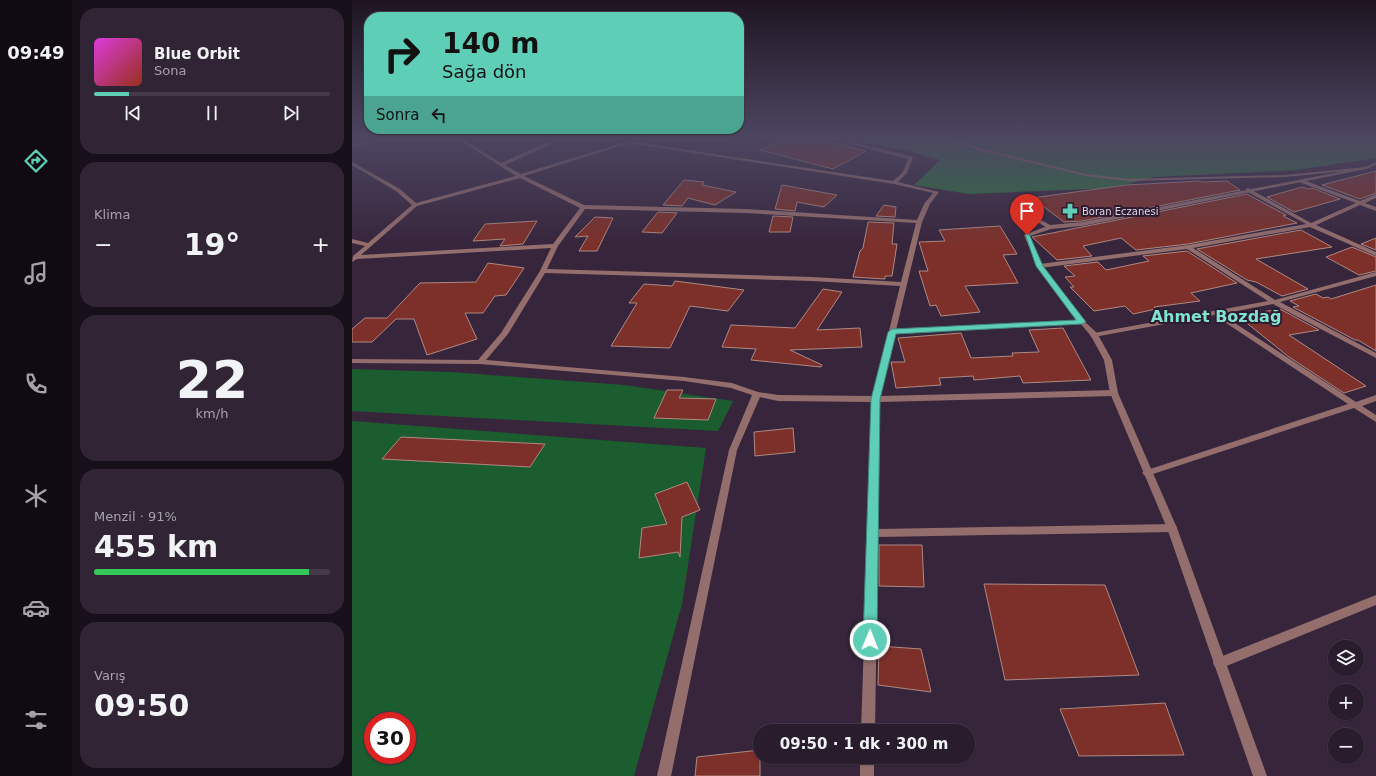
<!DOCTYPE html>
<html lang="tr">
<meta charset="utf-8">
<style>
body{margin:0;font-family:"DejaVu Sans",sans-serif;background:#312535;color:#f1f3f6;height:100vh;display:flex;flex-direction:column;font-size:15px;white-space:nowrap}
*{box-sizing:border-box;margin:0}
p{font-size:13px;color:#a5a1aa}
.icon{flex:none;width:22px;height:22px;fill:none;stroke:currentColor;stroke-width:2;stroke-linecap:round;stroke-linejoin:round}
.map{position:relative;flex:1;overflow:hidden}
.sheet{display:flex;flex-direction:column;gap:8px;padding:8px;background:#170f19;width:280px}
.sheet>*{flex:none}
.banner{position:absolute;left:12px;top:12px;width:380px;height:122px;border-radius:16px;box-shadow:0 1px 3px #0004,0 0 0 1px #453a49;background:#5eceb7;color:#111;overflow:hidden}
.tools{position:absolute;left:976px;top:640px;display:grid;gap:8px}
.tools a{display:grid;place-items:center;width:36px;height:36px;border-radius:50%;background:#291c2d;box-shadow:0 1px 3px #0004,0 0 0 1px #453a49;font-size:20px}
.speed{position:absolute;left:12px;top:712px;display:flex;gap:8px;font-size:20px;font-weight:700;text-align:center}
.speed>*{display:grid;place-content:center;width:52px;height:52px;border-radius:50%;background:#291c2d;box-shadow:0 1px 3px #0004,0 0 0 1px #453a49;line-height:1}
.speed .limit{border:6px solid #d22;background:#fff;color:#111}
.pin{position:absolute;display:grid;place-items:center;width:34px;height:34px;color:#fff;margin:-41px -17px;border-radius:50% 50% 50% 0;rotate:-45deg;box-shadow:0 0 4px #0007}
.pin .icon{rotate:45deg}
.me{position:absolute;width:44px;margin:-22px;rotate:1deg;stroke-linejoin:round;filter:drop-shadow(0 0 3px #0008)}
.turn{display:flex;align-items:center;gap:14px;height:84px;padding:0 12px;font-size:18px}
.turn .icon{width:52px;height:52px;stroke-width:2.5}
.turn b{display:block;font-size:28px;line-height:34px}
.then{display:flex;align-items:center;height:38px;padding:0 12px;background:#0003;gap:8px;font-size:15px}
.big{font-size:30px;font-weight:800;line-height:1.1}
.sheet .widget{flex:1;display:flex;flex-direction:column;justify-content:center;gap:6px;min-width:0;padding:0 14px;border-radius:16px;background:#312535}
.sheet .dial{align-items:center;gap:0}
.dial b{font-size:52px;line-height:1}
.song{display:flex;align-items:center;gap:12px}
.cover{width:48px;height:48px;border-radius:6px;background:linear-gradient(135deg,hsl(300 70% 55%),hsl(10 70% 35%))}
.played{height:4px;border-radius:2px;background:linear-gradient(90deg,#5eceb7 15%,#453a49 15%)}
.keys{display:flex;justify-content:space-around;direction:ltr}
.heat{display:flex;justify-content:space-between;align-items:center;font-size:22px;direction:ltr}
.charge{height:6px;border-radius:3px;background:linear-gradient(90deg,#34c759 91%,#453a49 0)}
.trip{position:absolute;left:401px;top:724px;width:222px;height:40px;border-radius:20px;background:#291c2d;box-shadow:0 1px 3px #0004,0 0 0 1px #453a49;font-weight:800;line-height:40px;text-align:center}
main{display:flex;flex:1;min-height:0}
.tabs{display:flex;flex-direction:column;width:72px;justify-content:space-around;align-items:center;background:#100b12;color:#a5a1aa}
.tabs .icon{width:28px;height:28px}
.tabs .selected{color:#5eceb7}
.tabs b{font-size:18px;color:#f1f3f6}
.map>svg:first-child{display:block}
.green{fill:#1c5d2f;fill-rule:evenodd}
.forest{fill:#2c723e}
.building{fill:#7d302a;stroke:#af8983}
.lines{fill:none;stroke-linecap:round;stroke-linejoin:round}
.minor{fill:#946e6d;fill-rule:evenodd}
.tertiary{fill:#946e6d;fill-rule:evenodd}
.route{fill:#5eceb7;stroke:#3d8677}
.labels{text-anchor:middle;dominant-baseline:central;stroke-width:4;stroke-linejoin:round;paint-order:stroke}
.far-poi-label{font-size:10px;fill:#e0d5e4;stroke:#2d1b32;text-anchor:start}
.district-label{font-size:16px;font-weight:bold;fill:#7fe3cd;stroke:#2d1b32}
</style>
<main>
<nav class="tabs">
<b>09:49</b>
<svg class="icon selected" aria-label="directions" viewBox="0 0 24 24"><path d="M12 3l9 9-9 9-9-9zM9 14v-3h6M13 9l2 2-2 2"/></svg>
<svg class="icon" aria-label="music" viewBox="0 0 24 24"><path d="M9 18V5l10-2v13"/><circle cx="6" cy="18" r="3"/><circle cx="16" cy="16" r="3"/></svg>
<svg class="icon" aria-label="phone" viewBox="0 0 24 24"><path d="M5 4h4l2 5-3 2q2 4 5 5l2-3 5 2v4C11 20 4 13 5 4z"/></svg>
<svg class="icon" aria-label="climate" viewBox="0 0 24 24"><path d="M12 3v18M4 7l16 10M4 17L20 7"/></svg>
<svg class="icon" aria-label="car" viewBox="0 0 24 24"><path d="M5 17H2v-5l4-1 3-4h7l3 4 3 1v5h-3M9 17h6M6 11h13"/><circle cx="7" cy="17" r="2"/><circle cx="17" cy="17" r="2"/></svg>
<svg class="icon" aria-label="filters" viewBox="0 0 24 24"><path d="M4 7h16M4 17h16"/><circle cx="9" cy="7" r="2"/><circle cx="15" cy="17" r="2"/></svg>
</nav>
<section class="sheet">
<div class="widget">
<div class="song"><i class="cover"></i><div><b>Blue Orbit</b><p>Sona</p></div></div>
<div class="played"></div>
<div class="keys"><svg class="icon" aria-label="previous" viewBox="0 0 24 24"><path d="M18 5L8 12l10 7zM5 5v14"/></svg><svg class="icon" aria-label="pause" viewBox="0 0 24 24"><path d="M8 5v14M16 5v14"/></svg><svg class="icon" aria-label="next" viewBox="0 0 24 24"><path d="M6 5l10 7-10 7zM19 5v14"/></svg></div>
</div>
<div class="widget"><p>Klima</p>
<div class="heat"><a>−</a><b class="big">19°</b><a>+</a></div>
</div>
<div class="widget dial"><b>22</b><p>km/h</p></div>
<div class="widget"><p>Menzil · 91%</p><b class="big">455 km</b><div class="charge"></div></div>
<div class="widget"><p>Varış</p><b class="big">09:50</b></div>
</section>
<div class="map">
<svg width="1024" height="776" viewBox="0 0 1024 776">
<rect width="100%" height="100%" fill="#37253c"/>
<path class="green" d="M 0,369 L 98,372 L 272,385 L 381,401 L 366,431 L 0,411 Z
M 0,421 L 354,448 L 330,604 L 282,776 L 0,776 ZM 21,721 L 55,721 L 55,755 L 21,755 Z"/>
<path class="forest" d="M 486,137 L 1024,137 L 1024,158 L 944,170 L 802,177 L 761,188 L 617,194 L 562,185 L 588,160 L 557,151 Z"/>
<path class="building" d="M 440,137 L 459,137 L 514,151 L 481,169 L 408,150 Z
M 1024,171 L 1024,193 L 1008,199 L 970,185 Z
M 332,180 L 352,182 L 350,185 L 384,192 L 363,205 L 336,198 L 330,206 L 311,205 Z
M 848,181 L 850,182 L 875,181 L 888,190 L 730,221 L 712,222 L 680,198 L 774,185 Z
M 430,185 L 485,195 L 472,207 L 445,202 L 443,211 L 423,209 Z
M 950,187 L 956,189 L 960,188 L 988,199 L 942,212 L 915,197 Z
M 895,194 L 934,215 L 931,216 L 945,223 L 836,244 L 784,250 L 769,238 L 731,246 L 740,256 L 705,260 L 680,237 Z
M 532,205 L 544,207 L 543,217 L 524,216 Z
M 306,212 L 325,213 L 310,233 L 290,232 Z
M 421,216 L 441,217 L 438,232 L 417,232 Z
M 243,217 L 261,218 L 245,251 L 227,251 L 236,236 L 223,237 Z
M 185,221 L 171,244 L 148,246 L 153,239 L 121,241 L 133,224 Z
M 516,222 L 542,223 L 540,244 L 545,244 L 540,276 L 533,276 L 533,279 L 501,277 L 508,251 L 511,248 Z
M 648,226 L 665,254 L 651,255 L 666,283 L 613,286 L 628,312 L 589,316 L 584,305 L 578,306 L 567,271 L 576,271 L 567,242 L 593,241 L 587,230 Z
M 949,230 L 980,247 L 904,259 L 956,289 L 930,296 L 904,282 L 895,280 L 845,249 Z
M 1024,238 L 1024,250 L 1009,244 Z
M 1000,247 L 1024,257 L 1024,271 L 1007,275 L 974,257 Z
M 835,251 L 885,283 L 839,293 L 848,301 L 802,307 L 804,309 L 781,314 L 773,306 L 742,311 L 718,287 L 722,287 L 713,277 L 723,276 L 712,266 L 746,262 L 754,270 L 797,261 L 791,256 Z
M 136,263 L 172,268 L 154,295 L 143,296 L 131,313 L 113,313 L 125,339 L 75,355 L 62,319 L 44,319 L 20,342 L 0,342 L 0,329 L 13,318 L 35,318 L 68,283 L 124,282 Z
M 323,281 L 392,290 L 376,311 L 338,306 L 318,348 L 259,346 L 285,303 L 277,303 L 292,284 L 320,286 Z
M 1024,285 L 1024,351 L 1006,340 L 1003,340 L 941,307 L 947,306 L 938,301 L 964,294 L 971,298 L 976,297 L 979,299 Z
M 471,289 L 490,292 L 465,330 L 508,328 L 510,347 L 438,350 L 470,365 L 469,367 L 399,360 L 404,349 L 370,347 L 379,325 L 443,328 Z
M 928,309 L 967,330 L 937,335 L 1014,386 L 992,393 L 937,357 L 886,316 Z
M 711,328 L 739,380 L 671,383 L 668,376 L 622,380 L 621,376 L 587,378 L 589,385 L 544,388 L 539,362 L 553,362 L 546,338 L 609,333 L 619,358 L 661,356 L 660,353 L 687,352 L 677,330 Z
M 315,390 L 331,390 L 327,398 L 364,399 L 356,420 L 302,418 Z
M 441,428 L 443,452 L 403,456 L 402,432 Z
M 49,437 L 193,444 L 178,467 L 30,459 Z
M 335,482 L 348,510 L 330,517 L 328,557 L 326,552 L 287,558 L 290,528 L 315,524 L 303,494 Z
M 527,545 L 570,545 L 572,587 L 527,586 Z
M 632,584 L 753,585 L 787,675 L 653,680 Z
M 527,646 L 569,649 L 579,692 L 526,685 Z
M 813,703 L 832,755 L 727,756 L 708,709 Z
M 408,750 L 408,776 L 343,776 L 345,757 Z"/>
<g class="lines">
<path class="minor" d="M 33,137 L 39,137 L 0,147 L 0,145 Z
M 103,137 L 107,137 L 149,163 L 207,137 L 212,137 L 212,138 L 153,165 L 169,174 L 290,137 L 295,137 L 283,142 L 541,181 L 551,172 L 556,159 L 474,137 L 479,137 L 561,157 L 555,173 L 546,182 L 587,192 L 578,204 L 570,222 L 544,330 L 730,320 L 734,322 L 730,324 L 543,334 L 529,396 L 762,390 L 766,393 L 762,396 L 528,402 L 526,529 L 820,524 L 824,525 L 825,528 L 824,531 L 820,532 L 526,537 L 523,731 L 509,731 L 520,402 L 426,401 L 408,397 L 385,450 L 319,776 L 305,776 L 377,450 L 400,395 L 379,388 L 332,381 L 128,364 L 0,363 L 0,359 L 126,360 L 149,333 L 188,271 L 199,248 L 5,259 L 0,262 L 1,256 L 13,246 L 0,243 L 0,239 L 16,243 L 60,205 L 44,191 L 0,165 L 0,162 L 48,189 L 64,203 L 164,176 ZM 277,143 L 542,184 L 581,193 L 572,204 L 565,220 L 394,209 L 232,205 L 172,176 ZM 168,178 L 228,208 L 201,244 L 9,255 L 65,206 ZM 233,209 L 394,213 L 564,223 L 549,282 L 460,277 L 195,269 L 206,246 ZM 193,273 L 460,281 L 548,286 L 521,396 L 426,395 L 406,392 L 380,383 L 332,377 L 134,360 L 156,334 Z
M 591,137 L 596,137 L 631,149 L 734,174 L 777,179 L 933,175 L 1014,167 L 1016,168 L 1014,169 L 933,177 L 777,181 L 734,176 L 628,151 Z
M 947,180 L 951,180 L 1008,201 L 1024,194 L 1024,198 L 1013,203 L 1024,207 L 1024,211 L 1008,205 L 964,225 L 1024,252 L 1024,256 L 958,227 L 841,248 L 923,300 L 1024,272 L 1024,276 L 928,302 L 1024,353 L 1024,358 L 921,304 L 869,314 L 1004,402 L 1024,395 L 1024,401 L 1010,406 L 1024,415 L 1024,422 L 1002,408 L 798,475 L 795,476 L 792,475 L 790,473 L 792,471 L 996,404 L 862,315 L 742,337 L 739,337 L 738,335 L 742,333 L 916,301 L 835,249 L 688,268 L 685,266 L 688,264 L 836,245 L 954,224 L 894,191 L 894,189 L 896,188 L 959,223 L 1004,203 L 947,182 Z
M 665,207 L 700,226 L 701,227 L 696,228 L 663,210 L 662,209 Z
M 1024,595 L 1024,605 L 867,669 L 863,667 L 861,663 L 863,659 Z
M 508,757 L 522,757 L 522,776 L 508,776 Z"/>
<path class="tertiary" d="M 1024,162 L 1024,165 L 1014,169 L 730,226 L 699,229 L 678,236 L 691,266 L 732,321 L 745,333 L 760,360 L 766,393 L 825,528 L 915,776 L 901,776 L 815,528 L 758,393 L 752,360 L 739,336 L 728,323 L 685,266 L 672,235 L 698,225 L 730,222 L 1013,167 Z"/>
</g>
<linearGradient id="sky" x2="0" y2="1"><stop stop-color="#1e1421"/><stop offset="0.56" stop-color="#4d4661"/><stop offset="1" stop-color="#4d4661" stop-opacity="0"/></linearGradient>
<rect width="1024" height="245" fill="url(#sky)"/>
<path class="route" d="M 673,234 L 677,234 L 691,266 L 734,322 L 730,324 L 544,334 L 528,399 L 525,640 L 523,644 L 518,646 L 513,644 L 511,640 L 519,399 L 536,332 L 540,329 L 724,320 L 684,266 Z"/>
<defs>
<g id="pharmacy-bare" transform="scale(1.2)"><path d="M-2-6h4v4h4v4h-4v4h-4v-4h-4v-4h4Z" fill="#5eceb7" stroke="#2d1b32" stroke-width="2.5" paint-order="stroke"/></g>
</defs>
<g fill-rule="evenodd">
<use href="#pharmacy-bare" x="718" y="211"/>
</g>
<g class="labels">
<g class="far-poi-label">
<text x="730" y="211">Boran Eczanesi</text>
</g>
<g class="district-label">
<text x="864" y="316">Ahmet Bozdağ</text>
</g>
</g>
</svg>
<div class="tools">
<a><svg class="icon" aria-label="layers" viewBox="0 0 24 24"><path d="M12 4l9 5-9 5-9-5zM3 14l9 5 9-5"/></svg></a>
<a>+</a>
<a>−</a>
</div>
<div class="speed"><div class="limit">30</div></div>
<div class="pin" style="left:675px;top:235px;background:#d93025"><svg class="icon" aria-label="arrive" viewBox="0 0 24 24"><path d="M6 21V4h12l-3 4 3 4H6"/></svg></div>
<svg class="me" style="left:518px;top:640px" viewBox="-20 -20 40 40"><circle r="17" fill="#5eceb7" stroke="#fff" stroke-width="3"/><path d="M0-11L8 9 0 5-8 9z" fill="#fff"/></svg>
<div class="trip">09:50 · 1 dk · 300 m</div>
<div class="banner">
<div class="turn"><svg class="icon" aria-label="right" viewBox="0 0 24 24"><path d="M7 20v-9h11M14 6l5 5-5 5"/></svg><div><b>140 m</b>Sağa dön</div></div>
<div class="then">Sonra<svg class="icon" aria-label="left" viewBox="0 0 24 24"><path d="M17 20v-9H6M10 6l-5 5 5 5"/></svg></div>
</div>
</div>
</main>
